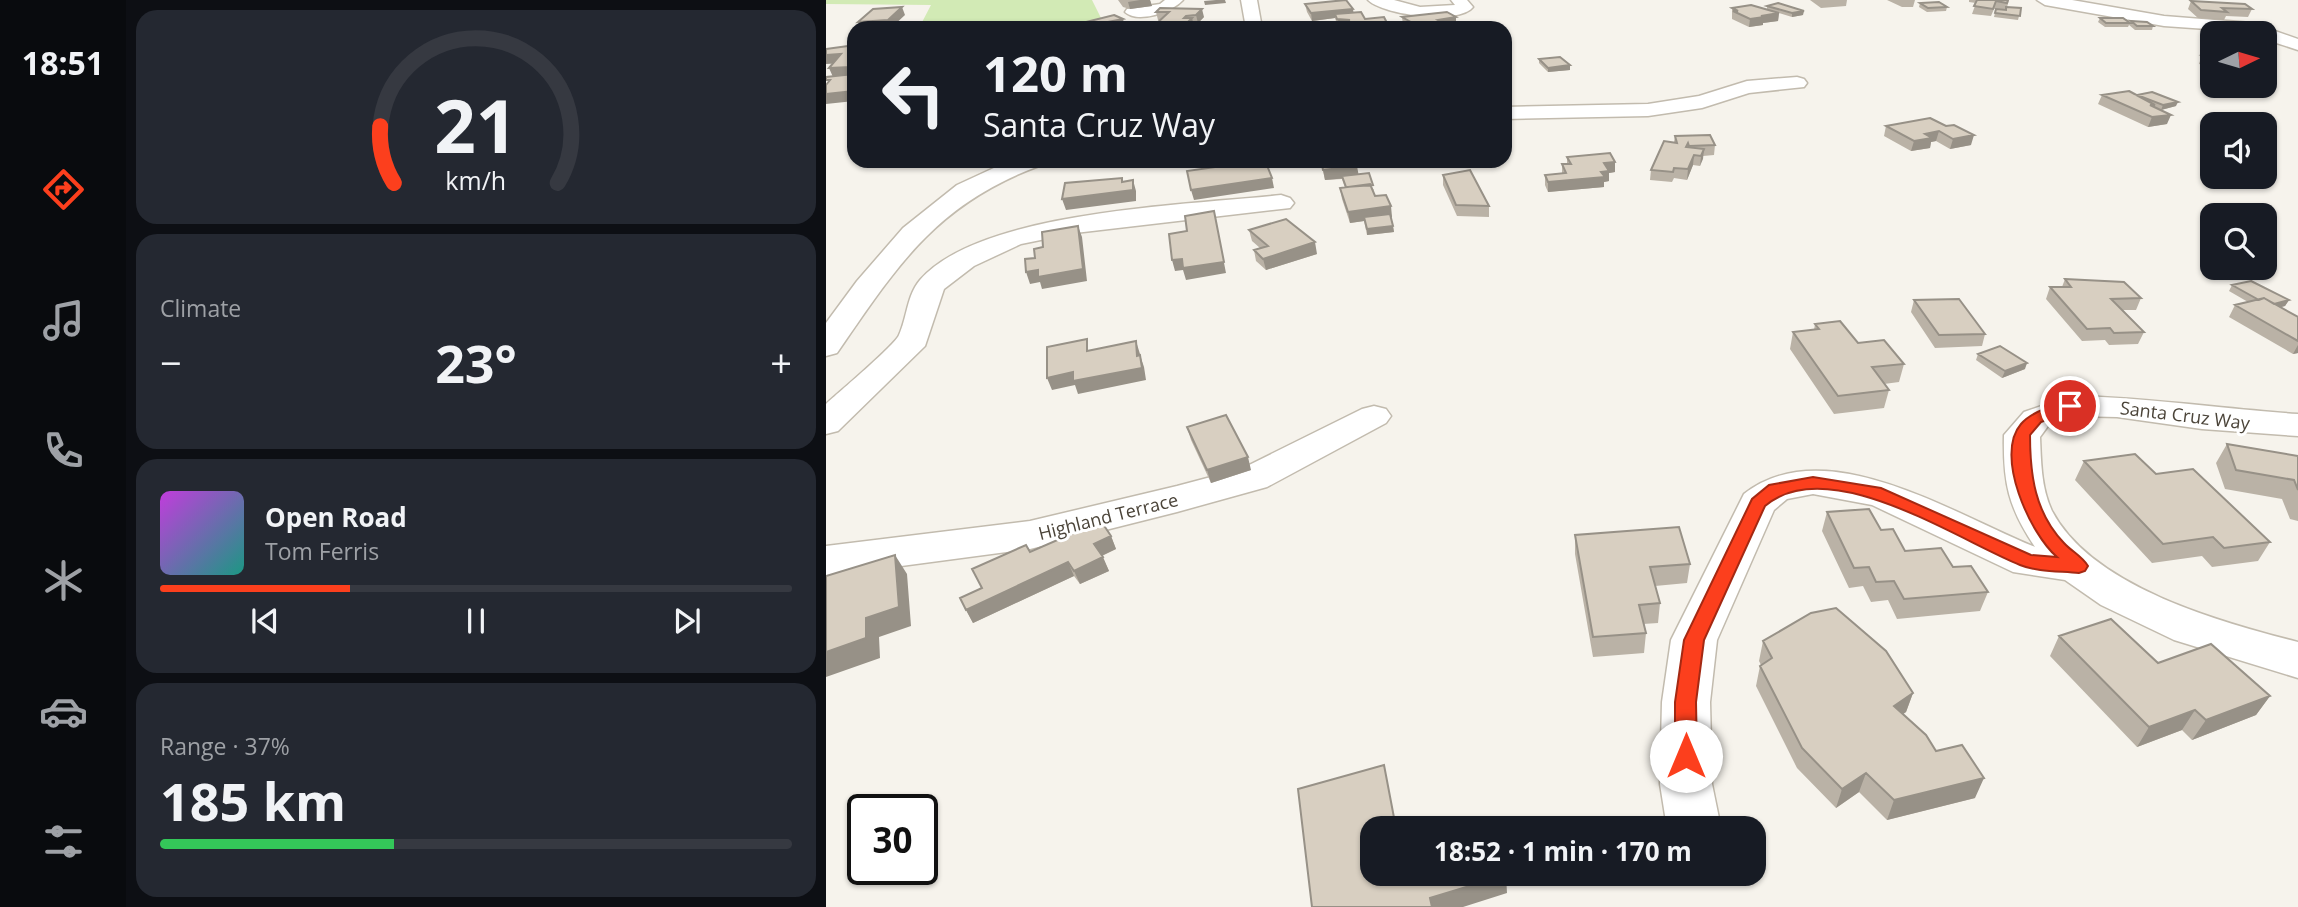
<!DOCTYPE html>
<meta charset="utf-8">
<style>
body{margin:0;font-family:"Open Sans",sans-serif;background:#242831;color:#f1f3f6;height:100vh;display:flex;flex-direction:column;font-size:26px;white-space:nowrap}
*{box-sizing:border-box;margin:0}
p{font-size:23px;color:#9ea1a6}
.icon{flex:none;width:38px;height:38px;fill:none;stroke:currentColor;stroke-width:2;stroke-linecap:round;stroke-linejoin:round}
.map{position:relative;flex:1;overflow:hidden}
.details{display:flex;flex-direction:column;gap:10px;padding:10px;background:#0d0f14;width:700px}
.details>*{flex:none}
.hud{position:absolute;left:21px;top:21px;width:665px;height:147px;border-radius:21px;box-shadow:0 2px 5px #0004;background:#171b24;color:#f1f3f6;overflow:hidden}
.needle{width:46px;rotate:85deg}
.tools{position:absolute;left:1374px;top:21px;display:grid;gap:14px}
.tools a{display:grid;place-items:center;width:77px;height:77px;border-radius:14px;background:#171b24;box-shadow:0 2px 5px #0004;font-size:35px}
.speed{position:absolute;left:21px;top:794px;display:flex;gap:14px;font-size:35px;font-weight:700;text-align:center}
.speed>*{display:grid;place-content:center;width:91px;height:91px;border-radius:50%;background:#171b24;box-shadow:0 2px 5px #0004;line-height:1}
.speed .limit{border:4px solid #111;border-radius:10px;background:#fff;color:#111}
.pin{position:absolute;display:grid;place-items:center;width:60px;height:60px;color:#fff;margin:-30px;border:4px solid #fff;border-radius:50%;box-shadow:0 2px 7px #0007}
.me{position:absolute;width:77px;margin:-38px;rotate:0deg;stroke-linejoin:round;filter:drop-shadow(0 0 5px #0008)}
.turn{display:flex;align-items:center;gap:24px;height:147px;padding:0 21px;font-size:32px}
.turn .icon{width:91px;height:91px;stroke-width:2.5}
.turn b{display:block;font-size:49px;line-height:60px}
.big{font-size:52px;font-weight:700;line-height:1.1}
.details .widget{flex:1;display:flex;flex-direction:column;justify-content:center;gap:10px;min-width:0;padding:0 24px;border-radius:21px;background:#242831}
.details .dial{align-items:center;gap:0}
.dial svg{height:182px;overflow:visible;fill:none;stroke:#363941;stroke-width:7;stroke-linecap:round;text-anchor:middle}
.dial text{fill:#f1f3f6;stroke:none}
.song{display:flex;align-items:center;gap:21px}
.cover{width:84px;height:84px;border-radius:10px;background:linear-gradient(135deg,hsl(290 70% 55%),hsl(170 70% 35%))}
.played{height:7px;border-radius:4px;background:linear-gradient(90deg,#fc3f1d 30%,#363941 30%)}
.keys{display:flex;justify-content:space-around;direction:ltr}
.heat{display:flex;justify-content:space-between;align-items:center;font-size:38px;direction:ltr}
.charge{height:10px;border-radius:5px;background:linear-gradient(90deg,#34c759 37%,#363941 0)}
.trip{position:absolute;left:534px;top:816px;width:406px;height:70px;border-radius:21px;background:#171b24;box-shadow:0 2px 5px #0004;font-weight:700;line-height:70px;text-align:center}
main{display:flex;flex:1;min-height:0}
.menu{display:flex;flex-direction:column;width:126px;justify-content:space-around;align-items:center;background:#090b0e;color:#9ea1a6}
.menu .icon{width:49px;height:49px}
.menu .current{color:#fc3f1d}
.menu b{font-size:32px;color:#f1f3f6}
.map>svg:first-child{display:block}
.green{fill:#d2eab5}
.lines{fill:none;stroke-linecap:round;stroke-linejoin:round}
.minor-casing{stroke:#c2bbae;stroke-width:3}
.minor{fill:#fff;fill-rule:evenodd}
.wall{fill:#bab2a6}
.shaded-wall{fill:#979187}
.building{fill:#d8cfc1;stroke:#979187;stroke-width:2}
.route{fill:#fc3f1d;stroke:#a42913;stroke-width:2}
.labels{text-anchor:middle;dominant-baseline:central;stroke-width:6;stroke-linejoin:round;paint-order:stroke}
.street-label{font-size:18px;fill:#4b4439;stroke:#fff}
</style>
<main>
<nav class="menu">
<b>18:51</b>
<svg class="icon current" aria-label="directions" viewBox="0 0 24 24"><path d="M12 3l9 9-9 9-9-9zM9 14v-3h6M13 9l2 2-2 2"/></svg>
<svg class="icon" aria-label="music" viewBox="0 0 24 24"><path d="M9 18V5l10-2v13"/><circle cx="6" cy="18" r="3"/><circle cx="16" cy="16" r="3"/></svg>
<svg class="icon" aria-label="phone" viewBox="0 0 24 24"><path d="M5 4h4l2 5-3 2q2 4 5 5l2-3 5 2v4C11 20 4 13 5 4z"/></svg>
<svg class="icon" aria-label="climate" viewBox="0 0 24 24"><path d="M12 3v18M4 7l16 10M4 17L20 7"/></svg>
<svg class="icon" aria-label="car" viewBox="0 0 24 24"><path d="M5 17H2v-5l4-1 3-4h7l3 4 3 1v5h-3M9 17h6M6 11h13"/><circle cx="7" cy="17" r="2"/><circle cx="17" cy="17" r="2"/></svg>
<svg class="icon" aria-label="filters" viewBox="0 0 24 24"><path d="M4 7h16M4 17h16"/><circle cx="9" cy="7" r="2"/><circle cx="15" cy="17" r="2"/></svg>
</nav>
<section class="details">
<div class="widget dial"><svg viewBox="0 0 100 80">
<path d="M14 69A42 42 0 1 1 86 69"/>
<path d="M14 69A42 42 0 0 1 8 44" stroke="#fc3f1d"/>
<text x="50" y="56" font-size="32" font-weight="700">21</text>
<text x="50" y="72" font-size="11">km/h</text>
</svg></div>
<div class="widget"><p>Climate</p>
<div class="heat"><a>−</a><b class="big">23°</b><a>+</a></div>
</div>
<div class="widget">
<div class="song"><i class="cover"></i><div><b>Open Road</b><p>Tom Ferris</p></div></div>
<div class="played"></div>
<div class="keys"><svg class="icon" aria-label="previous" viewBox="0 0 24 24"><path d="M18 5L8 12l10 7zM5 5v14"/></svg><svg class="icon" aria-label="pause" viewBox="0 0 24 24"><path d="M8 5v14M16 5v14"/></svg><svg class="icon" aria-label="next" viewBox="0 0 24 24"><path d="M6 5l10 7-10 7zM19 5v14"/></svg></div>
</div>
<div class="widget"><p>Range · 37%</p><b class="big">185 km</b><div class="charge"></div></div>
</section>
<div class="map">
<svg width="1472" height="907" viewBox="0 0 1472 907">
<rect width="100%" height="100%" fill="#f6f3ec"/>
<path class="green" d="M 0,0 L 266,0 L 276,20 L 185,28 L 93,28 L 105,5 L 0,4 Z"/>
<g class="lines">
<g class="minor-casing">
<path id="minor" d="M 339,0 L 357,0 C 346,12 312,24 299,12 L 301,9 L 334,4 Z
M 415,0 L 431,0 L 436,28 L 420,28 Z
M 542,0 L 568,0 L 594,7 L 629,5 L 625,0 L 641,0 L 647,7 C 633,25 557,15 542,0 Z
M 1211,0 L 1246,0 L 1338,16 L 1426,23 L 1472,39 L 1472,50 L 1438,39 L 1438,33 L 1338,26 L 1219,5 Z
M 971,77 L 978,79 L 981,83 L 978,87 L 923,93 L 876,108 L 822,116 L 679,119 L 679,107 L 822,104 L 873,96 L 921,81 Z
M 183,161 L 217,161 L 213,166 C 110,204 71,266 11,353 L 0,356 L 0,323 L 31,281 L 77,228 L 131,185 Z
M 455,195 L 464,198 L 468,203 L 464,208 L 249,233 L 195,244 L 148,266 L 118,289 L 99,346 L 12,431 L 0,434 L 0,404 C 13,392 68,346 73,335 C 81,318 81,295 94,280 C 155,210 364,205 455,195 Z
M 1244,396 C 1320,397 1396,409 1472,414 L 1472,436 L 1376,429 L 1291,417 L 1248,416 L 1222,426 L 1214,437 C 1215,461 1215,488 1226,511 C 1266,587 1394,622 1472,642 L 1472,678 L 1348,640 L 1275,605 L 1239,580 L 1187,572 L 1046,505 L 987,494 L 961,499 L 948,510 L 891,640 L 884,702 L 886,784 L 895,828 L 841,828 L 834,784 L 836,702 L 845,640 L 918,494 C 999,430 1129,515 1209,547 C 1182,507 1177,482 1178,435 L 1198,412 Z
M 548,406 L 560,409 L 565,416 L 560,423 L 441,487 L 351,512 L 204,549 L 0,576 L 0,546 L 204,521 L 351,486 L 415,469 L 536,409 Z"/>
</g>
<use href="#minor" class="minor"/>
</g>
<path class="wall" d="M 292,0 L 324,0 L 326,6 L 304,9 L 297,7 Z
M 984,0 L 1021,0 L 1020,6 L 995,8 Z
M 1061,0 L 1089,0 L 1087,7 L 1076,7 Z
M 1143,0 L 1183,0 L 1181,7 L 1195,8 L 1192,20 L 1168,17 L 1170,9 L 1168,9 L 1165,16 L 1146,14 L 1150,3 L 1143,2 Z
M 1365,1 L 1426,9 L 1422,17 L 1400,16 L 1398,20 L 1372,18 L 1362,9 Z
M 1094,3 L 1121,7 L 1120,11 L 1101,12 L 1093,7 Z
M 479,4 L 527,9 L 527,12 L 539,19 L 561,23 L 562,28 L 514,28 L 512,27 L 509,18 L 486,21 L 481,12 Z
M 941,6 L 977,15 L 966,17 L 953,13 L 952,21 L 937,23 L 937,25 L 923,27 L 906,19 L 906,8 L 941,10 Z
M 334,8 L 378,17 L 372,23 L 368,23 L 368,26 L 366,28 L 330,28 L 329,25 L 335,20 L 332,20 L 330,12 Z
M 576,17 L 630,25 L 616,28 L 581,28 L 577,25 Z
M 1274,18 L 1304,23 L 1302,27 L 1279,27 L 1272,22 Z
M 1305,21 L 1327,26 L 1326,30 L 1309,30 L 1303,25 Z
M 1386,51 L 1386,67 L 1373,64 L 1376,55 Z
M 713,59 L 744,65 L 744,70 L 722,72 L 713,63 Z
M 1276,95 L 1311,95 L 1350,106 L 1335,110 L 1341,124 L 1322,127 L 1272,104 Z
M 1060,126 L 1120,126 L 1145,145 L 1124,149 L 1110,141 L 1105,142 L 1104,148 L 1085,151 L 1058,136 Z
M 849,136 L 889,145 L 888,155 L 877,156 L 874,166 L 867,165 L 861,180 L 848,178 L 846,182 L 824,180 L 825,170 L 848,142 Z
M 741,157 L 789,162 L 789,172 L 783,173 L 783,181 L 778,182 L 778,187 L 722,192 L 719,185 L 719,175 L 736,173 L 736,164 L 741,164 Z
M 495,161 L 532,174 L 548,190 L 547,190 L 549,196 L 566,217 L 565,217 L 568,232 L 541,235 L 538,221 L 524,223 L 516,199 L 514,188 L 519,188 L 516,179 L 499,180 Z
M 617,175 L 663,206 L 663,217 L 631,216 L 617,185 Z
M 423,230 L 491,254 L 440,270 L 430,261 L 428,250 L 434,248 L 426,241 Z
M 1239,279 L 1315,298 L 1310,310 L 1297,310 L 1318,332 L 1312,344 L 1283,345 L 1279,340 L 1256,341 L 1220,299 L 1224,287 L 1236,287 Z
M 1406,285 L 1463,300 L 1459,306 L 1455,307 L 1472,317 L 1472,353 L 1467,354 L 1403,317 L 1409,305 L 1422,302 L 1403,291 Z
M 1088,300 L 1159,334 L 1156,346 L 1109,348 L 1085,312 Z
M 989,324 L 1078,364 L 1073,382 L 1058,384 L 1063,390 L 1058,408 L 1008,414 L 964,349 L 967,332 L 988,330 Z
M 1152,354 L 1199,369 L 1176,378 L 1150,360 Z
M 361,427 L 425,470 L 385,483 L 365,440 Z
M 1401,444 L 1472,456 L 1472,521 L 1464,519 L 1456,499 L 1399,489 L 1390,463 Z
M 1258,461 L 1330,474 L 1444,542 L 1432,561 L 1386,567 L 1376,556 L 1326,563 L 1249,480 Z
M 1001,512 L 1055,530 L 1079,551 L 1127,567 L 1162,592 L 1154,611 L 1071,619 L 1062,600 L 1045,602 L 1037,586 L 1023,588 L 996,531 Z
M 749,535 L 864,564 L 861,583 L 829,586 L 834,603 L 832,623 L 817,624 L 820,633 L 818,653 L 767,657 L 749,554 Z
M 285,536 L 290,549 L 276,556 L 283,571 L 254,584 L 248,576 L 147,623 L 140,610 L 156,588 L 204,552 Z
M 1233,636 L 1332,663 L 1444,696 L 1430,715 L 1366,740 L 1356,730 L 1311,747 L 1224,656 Z
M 937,641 L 1087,693 L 1080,712 L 1077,714 L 1110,751 L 1149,798 L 1061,820 L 1033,792 L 1010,808 L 971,768 L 930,686 L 934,666 L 935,665 L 933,661 Z"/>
<path class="shaded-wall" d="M 314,0 L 324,0 L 326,6 L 304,9 L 302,2 Z
M 390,0 L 399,0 L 400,3 L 379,5 L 378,1 Z
M 76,7 L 79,15 L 65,28 L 34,28 L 32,22 Z
M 376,9 L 378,17 L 372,23 L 370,15 Z
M 527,9 L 528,16 L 509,14 L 509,18 L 486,21 L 485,13 Z
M 978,11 L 977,15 L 966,17 L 966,13 Z
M 953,13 L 952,21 L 937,23 L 937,25 L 923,27 L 924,19 L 935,16 Z
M 360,16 L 362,23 L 366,18 L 368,26 L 366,28 L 361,28 L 358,18 Z
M 630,17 L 630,25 L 616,28 L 592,28 L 592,26 L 612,20 Z
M 297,19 L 299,27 L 293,28 L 257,27 Z
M 561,23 L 562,28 L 516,28 L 516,27 Z
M 28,35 L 28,40 L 24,40 L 22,36 Z
M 15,54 L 19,63 L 0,64 L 0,55 Z
M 28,63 L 28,75 L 7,77 L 3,68 Z
M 744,65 L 744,70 L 722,72 L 722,68 Z
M 1444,66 L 1440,74 L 1438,75 L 1438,68 Z
M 28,91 L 28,101 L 0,104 L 0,94 Z
M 1352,102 L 1350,106 L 1335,110 L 1337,105 Z
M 1345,115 L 1341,124 L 1322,127 L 1326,117 Z
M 1113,131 L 1110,141 L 1105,142 L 1104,148 L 1085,151 L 1088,141 L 1099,134 Z
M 1148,135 L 1145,145 L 1124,149 L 1127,139 Z
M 878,149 L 877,159 L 874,166 L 875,156 Z
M 868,155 L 867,165 L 861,180 L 862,169 Z
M 789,162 L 789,172 L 783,173 L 783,181 L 778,182 L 778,187 L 722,192 L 722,182 L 775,172 L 778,163 Z
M 531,166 L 533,177 L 499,180 L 497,170 Z
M 296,178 L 299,188 L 307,180 L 310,191 L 310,201 L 240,210 L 236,199 L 296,182 Z
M 446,178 L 448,188 L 368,200 L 365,190 Z
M 565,206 L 566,217 L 524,223 L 522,212 Z
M 390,222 L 400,273 L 360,280 L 357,270 L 349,271 L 346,260 L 356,259 Z
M 252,226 L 256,237 L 261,281 L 216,289 L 214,282 L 204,284 L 200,272 Z
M 567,226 L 568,232 L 541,235 L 541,229 Z
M 489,242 L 491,254 L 440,270 L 437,259 Z
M 1463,300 L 1459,306 L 1440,311 L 1443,305 Z
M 310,341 L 314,354 L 315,368 L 314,355 L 318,367 L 320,380 L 252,394 L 249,385 L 226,390 L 221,378 L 311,356 Z
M 1472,345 L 1472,353 L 1467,354 Z
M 1201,363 L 1199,369 L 1176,378 L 1179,371 Z
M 422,457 L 425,470 L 385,483 L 381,470 Z
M 285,536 L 290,549 L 273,557 L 268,544 Z
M 69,555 L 81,574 L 85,626 L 53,637 L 54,658 L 0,677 L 0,652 L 40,618 Z
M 277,557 L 283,571 L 254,584 L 248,571 Z
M 242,562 L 248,576 L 147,623 L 140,610 Z
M 1087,693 L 1080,712 L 1061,725 L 1068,706 Z
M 1444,696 L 1430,715 L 1366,740 L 1380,720 Z
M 1369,710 L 1356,730 L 1311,747 L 1323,727 Z
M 1040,773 L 1033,792 L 1010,808 L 1016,789 Z
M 1158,778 L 1149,798 L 1061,820 L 1068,800 Z
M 680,875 L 681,893 L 637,907 L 606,907 L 604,898 Z"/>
<path class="building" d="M 520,0 L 527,9 L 485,13 L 479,4 Z
M 1151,0 L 1182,0 L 1181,3 L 1170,1 L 1167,9 L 1148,6 Z
M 1365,1 L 1419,4 L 1426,9 L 1396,8 L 1401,12 L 1375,10 Z
M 1113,2 L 1121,7 L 1102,8 L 1094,3 Z
M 952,3 L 978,11 L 966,13 L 941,6 Z
M 925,5 L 953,13 L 935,16 L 938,17 L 924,19 L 907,11 L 912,11 L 906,8 Z
M 76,7 L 62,20 L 32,22 L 47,9 Z
M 1180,7 L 1195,8 L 1194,16 L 1169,13 L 1170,9 L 1180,10 Z
M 334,8 L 376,9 L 370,15 L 360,16 L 358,18 L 366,18 L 360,24 L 329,25 L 343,12 L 330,12 Z
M 535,12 L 539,19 L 558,17 L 561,23 L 516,27 L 513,21 L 524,20 L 511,19 L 509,14 Z
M 621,12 L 630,17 L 612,20 L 616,22 L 592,26 L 576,17 Z
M 288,15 L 297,19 L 257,27 L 259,28 L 236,28 Z
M 1274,18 L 1297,18 L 1304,23 L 1280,23 Z
M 1305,21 L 1321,22 L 1327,26 L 1311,26 Z
M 550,25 L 552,28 L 521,28 Z
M 22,46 L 28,46 L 28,63 L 25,67 L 3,68 L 15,54 L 0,55 L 0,49 Z
M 1386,51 L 1386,57 L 1376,55 Z
M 734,57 L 744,65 L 722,68 L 713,59 Z
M 28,74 L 26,78 L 28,78 L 28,91 L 0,94 L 0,85 L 4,80 L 0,80 L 0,77 Z
M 1303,91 L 1329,105 L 1324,105 L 1345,115 L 1326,117 L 1276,95 Z
M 1326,92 L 1352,102 L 1337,105 L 1311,95 Z
M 1104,118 L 1120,126 L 1128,125 L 1148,135 L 1127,139 L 1113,131 L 1099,134 L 1106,138 L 1088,141 L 1060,126 Z
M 884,135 L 889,145 L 863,146 L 862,143 L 860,147 L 878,149 L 875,156 L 868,155 L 862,169 L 848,168 L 847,172 L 825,170 L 838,141 L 851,143 L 849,136 Z
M 784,153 L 789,162 L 778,163 L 783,171 L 775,172 L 779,177 L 722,182 L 719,175 L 740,173 L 736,164 L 745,164 L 741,157 Z
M 495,161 L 530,161 L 531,166 L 497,170 Z
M 424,162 L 425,165 L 440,163 L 446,178 L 365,190 L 361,171 Z
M 644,170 L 663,206 L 630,205 L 617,175 Z
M 543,173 L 547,185 L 520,187 L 516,176 Z
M 296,178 L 296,182 L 307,180 L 307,190 L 236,199 L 239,183 Z
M 544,184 L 549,196 L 560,195 L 565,206 L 522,212 L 514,188 Z
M 388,211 L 398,262 L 357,268 L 356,259 L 346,260 L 343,234 L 361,231 L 359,216 Z
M 564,214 L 567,226 L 541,229 L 538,217 Z
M 460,219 L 489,242 L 437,259 L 428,250 L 442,246 L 423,230 Z
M 252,226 L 257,269 L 212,277 L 212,270 L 200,272 L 199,259 L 209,258 L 208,249 L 217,247 L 216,232 Z
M 1239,279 L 1298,282 L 1315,298 L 1285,299 L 1318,332 L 1288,333 L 1284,328 L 1261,329 L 1224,287 L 1245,287 Z
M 1425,281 L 1463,300 L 1448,304 L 1438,298 L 1433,300 L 1406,285 Z
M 1438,298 L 1472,317 L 1472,341 L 1409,305 Z
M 1133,299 L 1159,334 L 1113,335 L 1088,300 Z
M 1014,321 L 1032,343 L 1058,340 L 1078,364 L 1046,367 L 1063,390 L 1012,396 L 967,332 L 993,329 L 989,324 Z
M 261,339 L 261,351 L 310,341 L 311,356 L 314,355 L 316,368 L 247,381 L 247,372 L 221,378 L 221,347 Z
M 1174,346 L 1201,363 L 1179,371 L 1152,354 Z
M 400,415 L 422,457 L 381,470 L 361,427 Z
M 1401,444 L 1472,456 L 1472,490 L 1468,480 L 1410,470 Z
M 1309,454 L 1330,474 L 1367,469 L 1444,542 L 1398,548 L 1387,537 L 1337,544 L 1258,461 Z
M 1043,509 L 1055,530 L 1067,529 L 1079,551 L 1115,548 L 1127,567 L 1145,566 L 1162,592 L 1078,599 L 1068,581 L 1050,582 L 1043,567 L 1028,568 L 1001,512 Z
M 275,521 L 285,536 L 268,544 L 277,557 L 248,571 L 242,562 L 140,610 L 134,598 L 156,588 L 146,569 L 200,545 L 204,552 Z
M 853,527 L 864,564 L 824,567 L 834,603 L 813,605 L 820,633 L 767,637 L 749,535 Z
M 69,555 L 73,607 L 40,618 L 40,638 L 0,652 L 0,576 Z
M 1010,608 L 1060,651 L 1087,693 L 1068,706 L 1100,735 L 1110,751 L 1136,745 L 1158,778 L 1068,800 L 1040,773 L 1016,789 L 976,748 L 934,666 L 946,658 L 937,641 L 985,613 Z
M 1285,619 L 1332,663 L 1385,644 L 1444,696 L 1380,720 L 1369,710 L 1323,727 L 1233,636 Z
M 558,765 L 570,828 L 546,828 L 546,873 L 679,873 L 680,875 L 604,898 L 606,907 L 486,907 L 472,789 Z"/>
<path class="route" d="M 1244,401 L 1250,402 L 1250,409 L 1215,422 L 1204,435 C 1204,475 1209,513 1238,543 C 1245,551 1256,556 1262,566 L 1259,571 L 1253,573 C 1234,571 1211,572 1194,565 C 1130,539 1002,452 939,506 L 878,640 L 870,702 L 871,756 L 868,763 L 860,766 L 852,763 L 849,756 L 849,702 L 858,640 L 926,499 L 943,485 L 987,477 L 1055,488 L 1205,555 L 1231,557 C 1204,534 1168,455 1195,424 C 1206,411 1229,405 1244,401 Z"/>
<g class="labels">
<g class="street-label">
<text transform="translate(1359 415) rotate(7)">Santa Cruz Way</text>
<text transform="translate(282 516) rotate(-14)">Highland Terrace</text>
</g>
</g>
</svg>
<div class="tools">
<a><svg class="needle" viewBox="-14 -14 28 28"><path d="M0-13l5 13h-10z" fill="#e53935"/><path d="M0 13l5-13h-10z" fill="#9ea1a6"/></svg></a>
<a><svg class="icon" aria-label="sound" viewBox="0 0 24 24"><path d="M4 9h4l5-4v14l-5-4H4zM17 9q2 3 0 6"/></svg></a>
<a><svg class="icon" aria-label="search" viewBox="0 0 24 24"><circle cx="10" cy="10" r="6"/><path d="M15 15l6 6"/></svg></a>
</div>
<div class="speed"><div class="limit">30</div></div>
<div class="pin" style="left:1244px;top:406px;background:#d93025"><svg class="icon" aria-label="arrive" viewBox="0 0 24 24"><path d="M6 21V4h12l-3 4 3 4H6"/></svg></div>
<svg class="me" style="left:860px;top:756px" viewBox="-20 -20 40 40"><circle r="19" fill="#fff"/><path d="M0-13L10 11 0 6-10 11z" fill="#fc3f1d"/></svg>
<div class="trip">18:52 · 1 min · 170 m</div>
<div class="hud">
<div class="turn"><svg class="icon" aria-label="left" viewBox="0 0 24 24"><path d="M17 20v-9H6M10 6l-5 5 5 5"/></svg><div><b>120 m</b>Santa Cruz Way</div></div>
</div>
</div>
</main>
